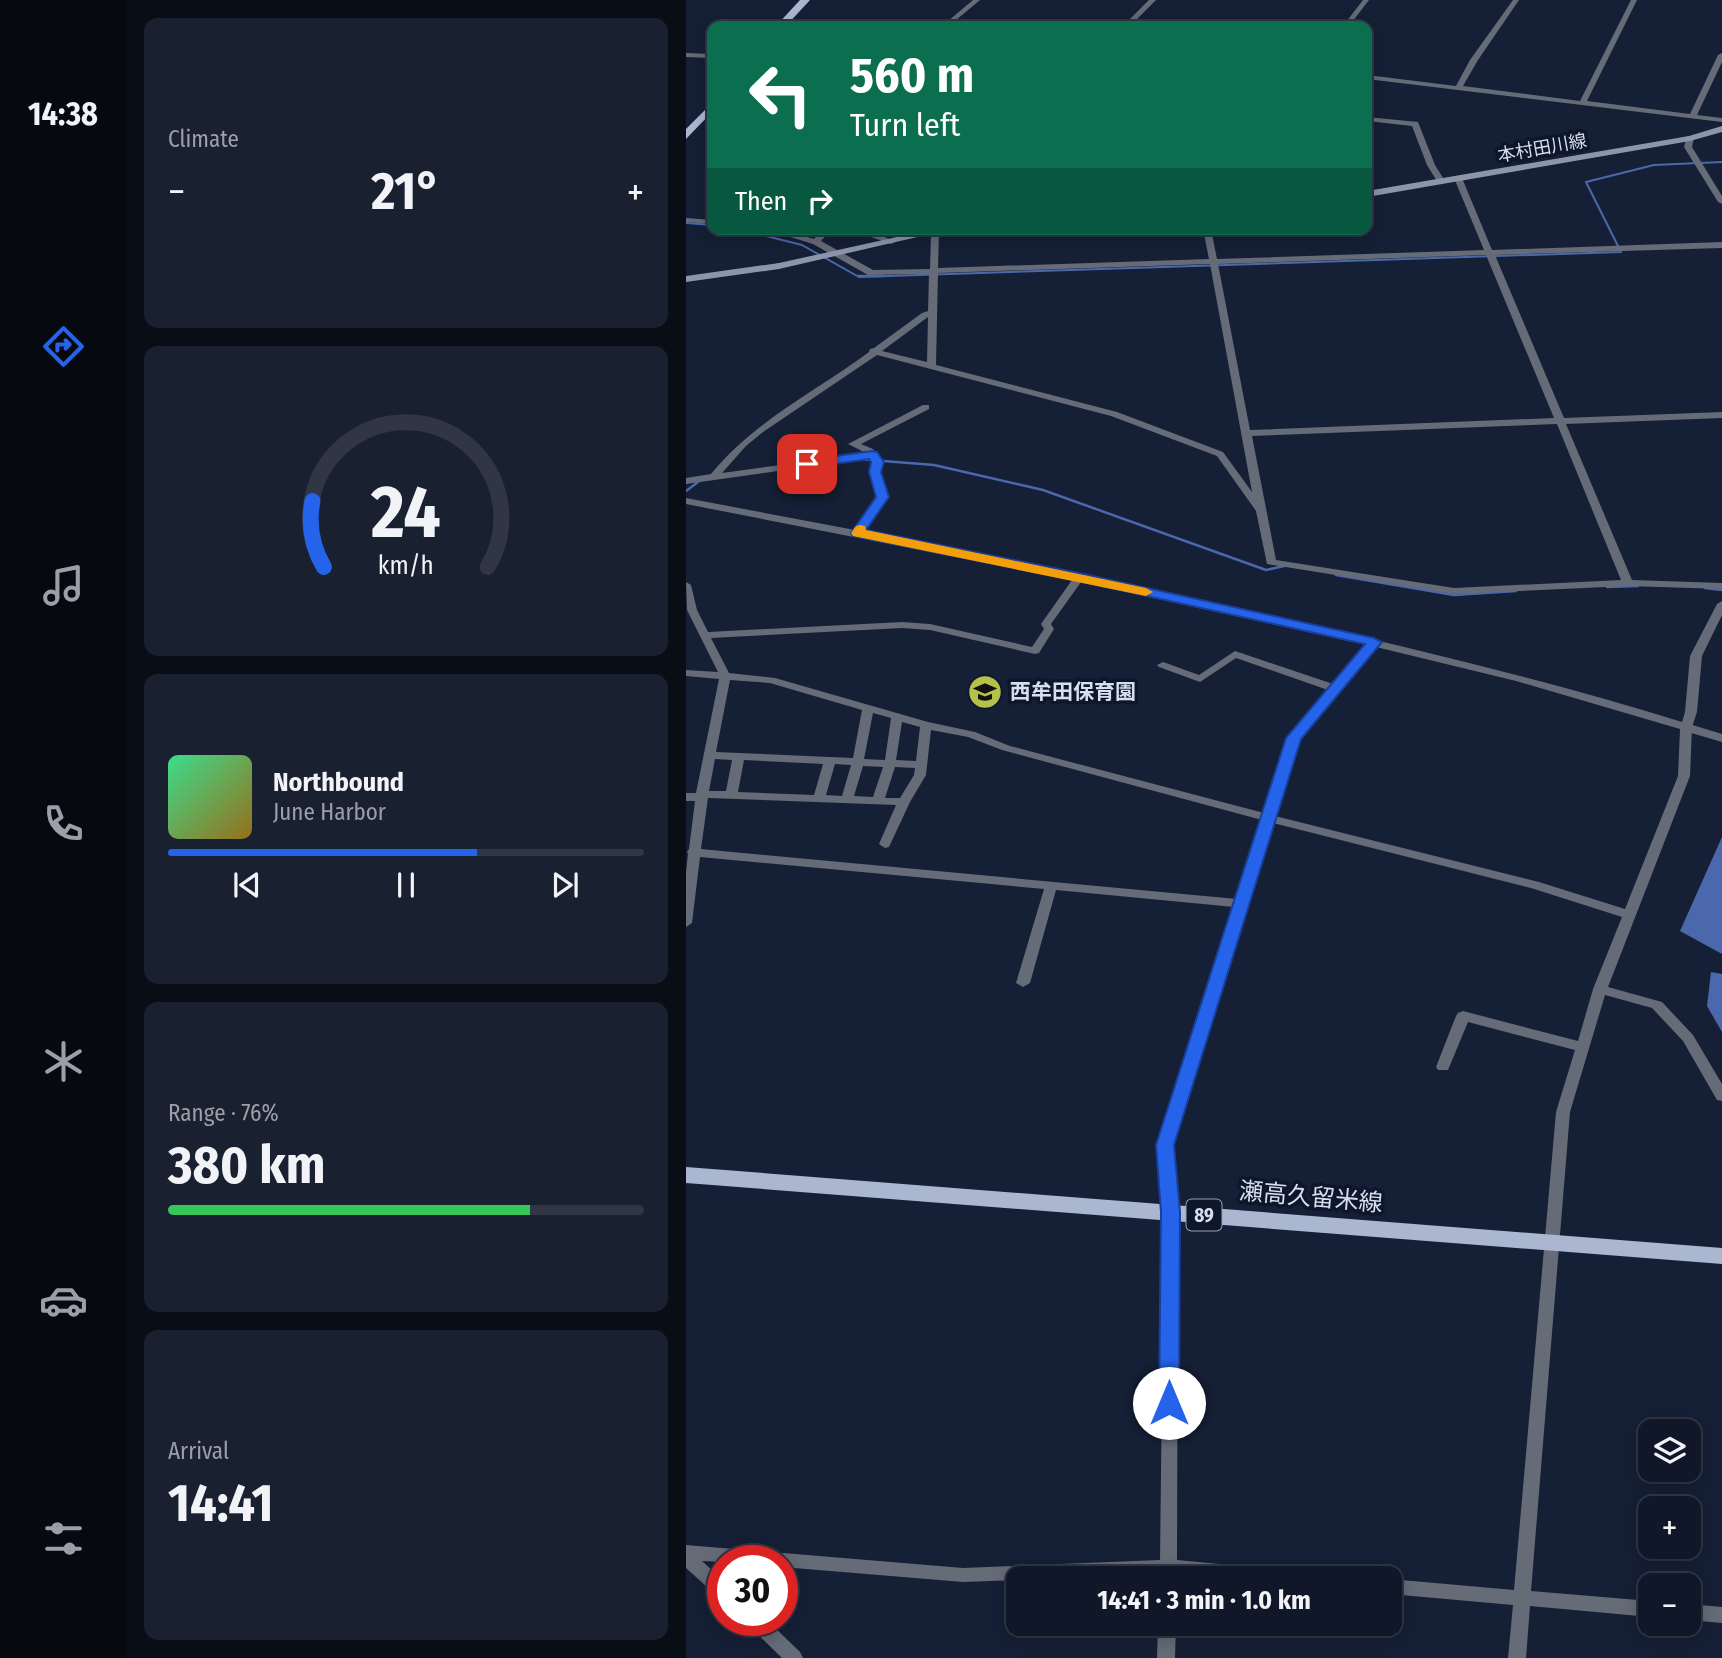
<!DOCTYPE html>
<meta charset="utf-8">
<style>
body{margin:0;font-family:"Fira Sans Condensed","Noto Sans JP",sans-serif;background:#192030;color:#f1f3f6;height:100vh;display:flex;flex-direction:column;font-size:26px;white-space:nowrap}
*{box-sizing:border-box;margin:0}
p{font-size:23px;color:#9c9fa8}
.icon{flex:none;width:38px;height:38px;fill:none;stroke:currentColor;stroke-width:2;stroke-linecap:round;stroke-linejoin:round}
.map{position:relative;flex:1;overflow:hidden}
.sheet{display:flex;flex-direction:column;gap:18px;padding:18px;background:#090d16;width:560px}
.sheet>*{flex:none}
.top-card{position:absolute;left:21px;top:21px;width:665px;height:214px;border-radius:14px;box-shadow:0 4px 18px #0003,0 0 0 2px #303645;background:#0b6e4f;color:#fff;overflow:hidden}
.buttons{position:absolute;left:952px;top:1419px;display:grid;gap:14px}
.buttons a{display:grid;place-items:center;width:63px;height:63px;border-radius:14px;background:#101728;box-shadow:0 4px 18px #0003,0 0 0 2px #303645;font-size:35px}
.speed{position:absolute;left:21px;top:1545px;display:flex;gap:14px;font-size:35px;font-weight:700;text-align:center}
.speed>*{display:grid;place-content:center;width:91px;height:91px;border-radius:50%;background:#101728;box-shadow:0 4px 18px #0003,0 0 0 2px #303645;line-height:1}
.speed .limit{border:10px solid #d22;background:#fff;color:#111}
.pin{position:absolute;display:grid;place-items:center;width:60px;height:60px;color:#fff;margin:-30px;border-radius:14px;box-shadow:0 4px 10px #0006}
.me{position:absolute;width:77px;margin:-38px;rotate:0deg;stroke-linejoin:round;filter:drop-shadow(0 0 5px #0008)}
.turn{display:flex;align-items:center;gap:24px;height:147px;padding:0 28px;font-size:32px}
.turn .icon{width:91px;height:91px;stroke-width:2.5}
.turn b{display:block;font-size:49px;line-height:60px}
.then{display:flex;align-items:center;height:66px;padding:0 28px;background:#0003;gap:14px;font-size:26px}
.big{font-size:52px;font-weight:700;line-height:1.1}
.sheet .widget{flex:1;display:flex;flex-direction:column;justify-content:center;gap:10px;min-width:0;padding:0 24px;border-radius:14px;background:#192030}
.sheet .dial{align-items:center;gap:0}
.dial svg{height:182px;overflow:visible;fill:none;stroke:#303645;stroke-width:7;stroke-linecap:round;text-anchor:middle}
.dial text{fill:#f1f3f6;stroke:none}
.song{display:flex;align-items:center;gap:21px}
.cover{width:84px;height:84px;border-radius:10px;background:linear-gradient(135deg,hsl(150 70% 55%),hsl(40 70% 35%))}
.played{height:7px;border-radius:4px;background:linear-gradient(90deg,#2563eb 65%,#303645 65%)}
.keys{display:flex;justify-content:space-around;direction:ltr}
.heat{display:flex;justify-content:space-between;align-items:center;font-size:38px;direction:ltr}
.charge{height:10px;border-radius:5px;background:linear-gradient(90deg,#34c759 76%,#303645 0)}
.trip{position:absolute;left:320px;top:1566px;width:396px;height:70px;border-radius:14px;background:#101728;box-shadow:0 4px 18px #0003,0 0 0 2px #303645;font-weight:700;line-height:70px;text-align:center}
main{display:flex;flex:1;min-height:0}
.menu{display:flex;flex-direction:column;width:126px;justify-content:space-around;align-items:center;background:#060910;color:#9c9fa8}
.menu .icon{width:49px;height:49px}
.menu .selected{color:#2563eb}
.menu b{font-size:32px;color:#f1f3f6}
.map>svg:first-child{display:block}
.water{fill:#4b68ad}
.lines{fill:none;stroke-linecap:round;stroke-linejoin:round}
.stream-far1{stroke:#4b68ad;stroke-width:2}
.stream{stroke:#4b68ad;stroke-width:2.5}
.minor{fill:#656b77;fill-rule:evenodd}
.tertiary{fill:#656b77;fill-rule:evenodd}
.secondary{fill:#8c95a9;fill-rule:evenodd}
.primary{fill:#abb7d0;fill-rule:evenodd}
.route{fill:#2563eb;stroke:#184099;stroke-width:2}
.slow{fill:#f59e0b}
.labels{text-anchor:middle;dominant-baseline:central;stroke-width:7;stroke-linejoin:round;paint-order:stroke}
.far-street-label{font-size:18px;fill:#d7dfee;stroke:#0d162b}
.shield{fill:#0d162b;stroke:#9aa3b4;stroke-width:2}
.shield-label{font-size:19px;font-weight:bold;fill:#d7dfee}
.poi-label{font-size:21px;font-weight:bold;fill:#d7dfee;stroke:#0d162b;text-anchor:start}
.near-street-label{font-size:24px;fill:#d7dfee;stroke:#0d162b}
</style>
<main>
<nav class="menu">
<b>14:38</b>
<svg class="icon selected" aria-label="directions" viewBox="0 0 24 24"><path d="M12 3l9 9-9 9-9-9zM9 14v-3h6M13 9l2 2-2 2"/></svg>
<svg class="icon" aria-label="music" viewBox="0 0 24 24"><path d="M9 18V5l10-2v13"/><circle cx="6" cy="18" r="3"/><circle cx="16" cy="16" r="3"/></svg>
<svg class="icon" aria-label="phone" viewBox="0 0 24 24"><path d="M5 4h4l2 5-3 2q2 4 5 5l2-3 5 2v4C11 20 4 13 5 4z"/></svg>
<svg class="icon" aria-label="climate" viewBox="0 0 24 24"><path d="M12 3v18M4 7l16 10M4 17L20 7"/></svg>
<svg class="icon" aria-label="car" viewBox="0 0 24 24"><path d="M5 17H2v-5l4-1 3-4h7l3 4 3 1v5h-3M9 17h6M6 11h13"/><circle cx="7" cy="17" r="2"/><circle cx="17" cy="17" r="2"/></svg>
<svg class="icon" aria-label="filters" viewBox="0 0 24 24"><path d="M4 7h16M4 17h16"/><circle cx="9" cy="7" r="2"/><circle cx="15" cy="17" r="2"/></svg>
</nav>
<section class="sheet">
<div class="widget"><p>Climate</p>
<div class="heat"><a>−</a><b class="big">21°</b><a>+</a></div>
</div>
<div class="widget dial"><svg viewBox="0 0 100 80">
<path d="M14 69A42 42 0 1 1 86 69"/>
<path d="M14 69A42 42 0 0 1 9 40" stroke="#2563eb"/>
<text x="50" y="56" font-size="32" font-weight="700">24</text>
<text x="50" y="72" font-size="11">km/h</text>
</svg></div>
<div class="widget">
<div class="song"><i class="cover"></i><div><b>Northbound</b><p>June Harbor</p></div></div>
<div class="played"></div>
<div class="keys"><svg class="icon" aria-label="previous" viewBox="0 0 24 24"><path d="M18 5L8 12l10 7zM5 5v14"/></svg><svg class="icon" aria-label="pause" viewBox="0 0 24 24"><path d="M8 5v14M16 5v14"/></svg><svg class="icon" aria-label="next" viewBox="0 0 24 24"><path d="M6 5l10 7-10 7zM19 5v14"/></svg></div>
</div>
<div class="widget"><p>Range · 76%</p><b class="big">380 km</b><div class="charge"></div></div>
<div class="widget"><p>Arrival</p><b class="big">14:41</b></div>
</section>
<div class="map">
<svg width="1036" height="1658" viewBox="0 0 1036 1658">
<rect width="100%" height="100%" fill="#151f35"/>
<path class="water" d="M 1036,837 L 1036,954 L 994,931 Z
M 1025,972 L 1036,974 L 1036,1032 L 1021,1006 Z"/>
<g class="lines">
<path class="stream-far1" d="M 0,223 L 26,225
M 52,229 L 116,245 L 173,277 L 935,252 L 900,182 L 968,165 L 1036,162"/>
<path class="stream" d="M 172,276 L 197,276
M 172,459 L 248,465 L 357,490 L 580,570 L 598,566
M 0,491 L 12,482
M 650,575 L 768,595 L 830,591
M 921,587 L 952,586
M 1019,588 L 1036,590"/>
<path class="minor" d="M 287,0 L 294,0 L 263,26 L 256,26 Z
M 463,0 L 470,0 L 444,26 L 437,26 Z
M 677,0 L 683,0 L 663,26 L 657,26 Z
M 827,0 L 833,0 L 792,60 L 777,86 L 894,101 L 945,0 L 951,0 L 901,101 L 1004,114 L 1032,55 L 1036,53 L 1036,62 L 1011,115 L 1036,118 L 1036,122 L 681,79 L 681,75 L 770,86 L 784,60 Z
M 100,19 L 157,24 L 160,26 L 136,26 L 98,22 L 98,20 Z
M 0,53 L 26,54 L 26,58 L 0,57 Z
M 681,117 L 732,122 L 749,165 L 759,181 L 758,183 L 752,183 L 741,165 L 726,126 L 681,121 Z
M 1001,136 L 1008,138 L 1006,147 L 1036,196 L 1036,204 L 1032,202 L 998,147 Z
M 769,176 L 776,178 L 806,250 L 1036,242 L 1036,248 L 809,255 L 878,418 L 1036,412 L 1036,418 L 880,424 L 946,580 L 1036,583 L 1036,589 L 942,586 L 768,594 L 581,564 L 570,511 L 531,456 L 425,416 L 191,355 L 77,432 L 60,446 L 36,473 L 180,453 L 162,444 L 237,405 L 243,405 L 243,409 L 175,444 L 187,449 L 196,462 L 194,472 L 202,492 L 178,532 C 312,557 443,585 576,614 C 717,646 857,679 996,722 L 999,712 L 1004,656 L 1031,604 L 1036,601 L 1036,615 L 1016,656 L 1011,712 L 1006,727 L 1004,776 L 922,987 L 976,1002 L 1007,1035 L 1036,1084 L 1036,1101 L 1031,1100 L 997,1041 L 966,1008 L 919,995 L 884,1112 L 845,1591 L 964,1601 L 964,1617 L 844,1606 L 840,1658 L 822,1658 L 827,1605 L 704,1594 L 704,1579 L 828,1590 L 870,1112 L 889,1050 L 782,1022 L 762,1070 L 752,1070 L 750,1067 L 770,1016 L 772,1013 L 777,1011 L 892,1041 L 907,989 L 936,917 L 845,888 L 587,823 L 563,904 L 486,1145 L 492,1212 L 491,1560 L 606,1571 L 612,1573 L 614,1578 L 528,1578 L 491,1575 L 490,1578 L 474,1578 L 473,1575 L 332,1578 L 332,1580 L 277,1582 L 96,1567 L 96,1561 L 37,1562 L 16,1561 L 37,1580 L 37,1598 L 31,1596 L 0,1568 L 0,1545 L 277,1568 L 474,1560 L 478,1212 L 472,1145 L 548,907 L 370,890 L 344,983 L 337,987 L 330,983 L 358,889 L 14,857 L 6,923 L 0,927 L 0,872 L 2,854 L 1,852 L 3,849 L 9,801 L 0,801 L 0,793 L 10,793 L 33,679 L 0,676 L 0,670 L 32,672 L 1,610 L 0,582 L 5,585 L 11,610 L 22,632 L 216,622 L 244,624 L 346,647 L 358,629 L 355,624 L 386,580 L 0,504 L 0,498 L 169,530 L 192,492 L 184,472 L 186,462 L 184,458 L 0,484 L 0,478 L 25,474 C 68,421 129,392 183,352 L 184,349 L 188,348 L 236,313 L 242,311 L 243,274 L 182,275 L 127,244 L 79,229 L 93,229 L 128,239 L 137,229 L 146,229 L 135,241 L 187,270 L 244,269 L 245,233 L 242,229 L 251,229 L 253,232 L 252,268 L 523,259 L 517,229 L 525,229 L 531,259 L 798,250 L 768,178 ZM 800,255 L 868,418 L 564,430 L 532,264 ZM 524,264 L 566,492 L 537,452 L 431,412 L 250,365 L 252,273 ZM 242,317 L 241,362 L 196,351 ZM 871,424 L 935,580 L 768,588 L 590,560 L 566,436 ZM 395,582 L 680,645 L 647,684 L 549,651 L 513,675 L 477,662 L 471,665 L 473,667 L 514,682 L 550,658 L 642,690 L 602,738 L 578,813 L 324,746 L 289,732 L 242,722 L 89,678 L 43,673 L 25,638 L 216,628 L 244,630 L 349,654 L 353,653 L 368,629 L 365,624 ZM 690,647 L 830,681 L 994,729 L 992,776 L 939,909 L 853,882 L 589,816 L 614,739 ZM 44,680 L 84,683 L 176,710 L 167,758 L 30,752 ZM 187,713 L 205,718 L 199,760 L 178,759 ZM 216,722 L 234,727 L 230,761 L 210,760 ZM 245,730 L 282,737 L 316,750 L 576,820 L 551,899 L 15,849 L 22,798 L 210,805 L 193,844 L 199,848 L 203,847 L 224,802 L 240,775 ZM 29,759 L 46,760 L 40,791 L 23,791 ZM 58,760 L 137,764 L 128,795 L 52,792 ZM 149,764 L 165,765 L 156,796 L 140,795 ZM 177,766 L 197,767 L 187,797 L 168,796 ZM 209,767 L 229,768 L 228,775 L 214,798 L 199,798 Z
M 0,218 L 26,220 L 26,224 L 0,222 Z
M 185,229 L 194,229 L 190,233 L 209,242 L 205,244 L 182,236 L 181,234 Z
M 1003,1604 L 1036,1607 L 1036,1623 L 1003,1620 Z
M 59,1620 L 81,1620 L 114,1652 L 117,1658 L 96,1658 L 62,1625 Z
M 472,1624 L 490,1624 L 489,1658 L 471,1658 Z"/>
<path class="tertiary" d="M 1000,723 L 1036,734 L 1036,742 L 995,730 L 993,727 L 995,724 Z"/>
<path class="secondary" d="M 1036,126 L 1036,132 L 1004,141 L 681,197 L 681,191 L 1003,136 Z
M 247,229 L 266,229 L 93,269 L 0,282 L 0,276 L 93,263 Z"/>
<path class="primary" d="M 114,0 L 124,0 L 100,26 L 90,26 Z
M 26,103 L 26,112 L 0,139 L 0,129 Z
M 0,1167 L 1036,1248 L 1036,1264 L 0,1183 Z"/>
</g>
<path class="route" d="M 186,451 L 191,452 L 198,462 L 195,472 L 203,497 L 180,530 L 393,573 L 688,638 L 696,642 L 615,739 L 488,1145 L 494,1212 L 493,1403 L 490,1409 L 483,1412 L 476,1409 L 473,1403 L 475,1212 L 470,1145 L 600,738 L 679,644 L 393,581 L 167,536 L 165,533 L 190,497 L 183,472 L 185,462 L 183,459 L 121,468 L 114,464 L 121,460 Z"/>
<path class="slow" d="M 174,525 L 179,526 L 180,530 L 460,588 L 467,592 L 460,596 L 167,536 L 165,533 L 170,526 Z"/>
<defs>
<g id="school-disc" transform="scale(1.75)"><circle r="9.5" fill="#b4c24a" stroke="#0d162b"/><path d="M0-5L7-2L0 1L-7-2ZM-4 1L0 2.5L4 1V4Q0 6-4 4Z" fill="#111"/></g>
</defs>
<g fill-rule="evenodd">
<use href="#school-disc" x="299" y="692"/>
</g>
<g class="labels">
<g class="far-street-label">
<text transform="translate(856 148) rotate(-10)">本村田川線</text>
</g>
<rect class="shield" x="500.5" y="1199.5" width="35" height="31" rx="5"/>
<g class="shield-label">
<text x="518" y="1215">89</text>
</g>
<g class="poi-label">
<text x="324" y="692">西牟田保育園</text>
</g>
<g class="near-street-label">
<text transform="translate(625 1197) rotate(5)">瀬高久留米線</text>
</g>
</g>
</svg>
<div class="buttons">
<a><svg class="icon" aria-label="layers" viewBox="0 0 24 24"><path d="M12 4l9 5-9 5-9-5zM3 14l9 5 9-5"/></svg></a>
<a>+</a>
<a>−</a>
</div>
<div class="speed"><div class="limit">30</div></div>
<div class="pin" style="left:121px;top:464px;background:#d93025"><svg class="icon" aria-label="arrive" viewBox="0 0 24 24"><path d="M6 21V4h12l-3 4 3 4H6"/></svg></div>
<svg class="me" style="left:483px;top:1403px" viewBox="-20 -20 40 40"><circle r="19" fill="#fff"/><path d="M0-13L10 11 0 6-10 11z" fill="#2563eb"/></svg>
<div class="trip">14:41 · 3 min · 1.0 km</div>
<div class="top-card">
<div class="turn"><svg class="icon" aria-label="left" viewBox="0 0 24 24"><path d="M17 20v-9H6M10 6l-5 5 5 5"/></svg><div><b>560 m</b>Turn left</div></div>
<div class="then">Then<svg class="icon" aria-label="right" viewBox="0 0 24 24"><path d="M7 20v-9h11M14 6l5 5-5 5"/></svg></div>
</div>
</div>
</main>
